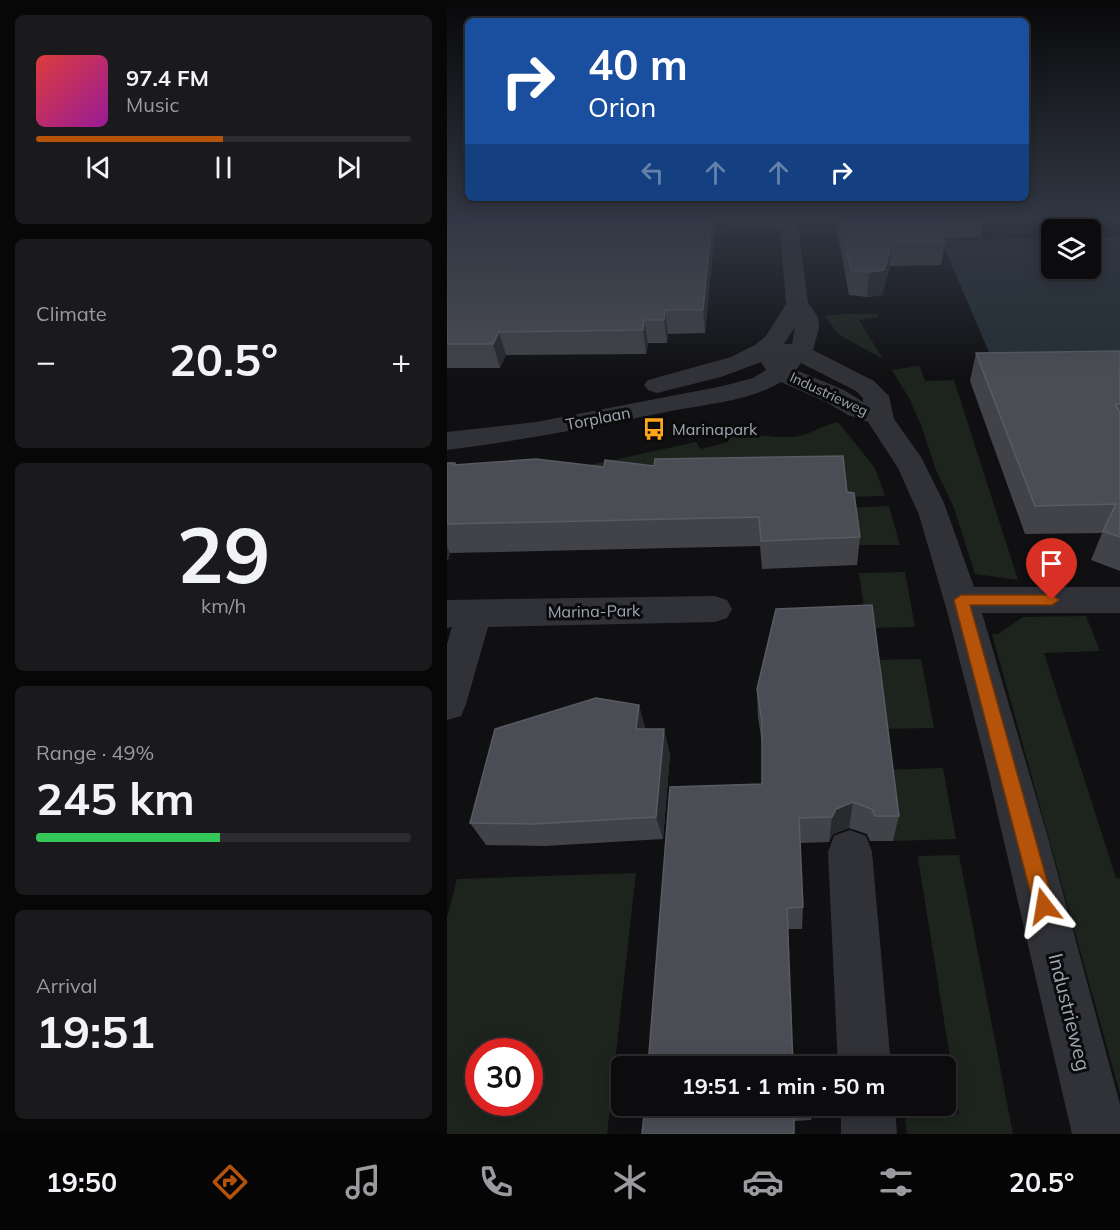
<!DOCTYPE html>
<meta charset="utf-8">
<style>
body{margin:0;font-family:Mulish,sans-serif;background:#1a1a1c;color:#f1f3f6;height:100vh;display:flex;flex-direction:column;font-size:22px;white-space:nowrap}
*{box-sizing:border-box;margin:0}
p{font-size:20px;color:#9a9b9e}
.icon{flex:none;width:33px;height:33px;fill:none;stroke:currentColor;stroke-width:2;stroke-linecap:round;stroke-linejoin:round}
.map{position:relative;flex:1;overflow:hidden}
.panel{display:flex;flex-direction:column;gap:15px;padding:15px;background:#070708;width:447px}
.panel>*{flex:none}
.guide{position:absolute;left:18px;top:18px;width:564px;height:183px;border-radius:9px;box-shadow:0 3px 15px #0003,0 0 0 2px #2c2c2e;background:#1a4fa0;color:#fff;overflow:hidden}
.buttons{position:absolute;left:594px;top:219px;display:grid;gap:12px}
.buttons a{display:grid;place-items:center;width:60px;height:60px;border-radius:9px;background:#0c0c0e;box-shadow:0 3px 15px #0003,0 0 0 2px #2c2c2e;font-size:30px}
.speed{position:absolute;left:18px;top:1038px;display:flex;gap:12px;font-size:30px;font-weight:700;text-align:center}
.speed>*{display:grid;place-content:center;width:78px;height:78px;border-radius:50%;background:#0c0c0e;box-shadow:0 3px 15px #0003,0 0 0 2px #2c2c2e;line-height:1}
.speed .limit{border:9px solid #d22;background:#fff;color:#111}
.pin{position:absolute;display:grid;place-items:center;width:51px;height:51px;color:#fff;margin:-62px -26px;border-radius:50% 50% 50% 0;rotate:-45deg;box-shadow:0 0 6px #0007}
.pin .icon{rotate:45deg}
.me{position:absolute;width:66px;margin:-33px;rotate:346deg;stroke-linejoin:round;filter:drop-shadow(0 0 4px #0008)}
.turn{display:flex;align-items:center;gap:21px;height:126px;padding:0 24px;font-size:27px}
.turn .icon{width:78px;height:78px;stroke-width:2.5}
.turn b{display:block;font-size:42px;line-height:51px}
.lanes{display:flex;align-items:center;height:57px;padding:0 24px;background:#0003;justify-content:center;gap:30px;direction:ltr}
.lanes .off{opacity:.35}
.big{font-size:45px;font-weight:700;line-height:1.1}
.panel .widget{flex:1;display:flex;flex-direction:column;justify-content:center;gap:9px;min-width:0;padding:0 21px;border-radius:9px;background:#1a1a1c}
.panel .dial{align-items:center;gap:0}
.dial b{font-size:78px;line-height:1}
.song{display:flex;align-items:center;gap:18px}
.cover{width:72px;height:72px;border-radius:9px;background:linear-gradient(135deg,hsl(0 70% 55%),hsl(300 70% 35%))}
.played{height:6px;border-radius:3px;background:linear-gradient(90deg,#b45309 50%,#2c2c2e 50%)}
.keys{display:flex;justify-content:space-around;direction:ltr}
.heat{display:flex;justify-content:space-between;align-items:center;font-size:33px;direction:ltr}
.charge{height:9px;border-radius:4px;background:linear-gradient(90deg,#34c759 49%,#2c2c2e 0)}
.trip{position:absolute;left:164px;top:1056px;width:345px;height:60px;border-radius:9px;background:#0c0c0e;box-shadow:0 3px 15px #0003,0 0 0 2px #2c2c2e;font-weight:700;line-height:60px;text-align:center}
.menu{display:flex;height:96px;justify-content:space-around;align-items:center;background:#050506;color:#9a9b9e}
.menu .icon{width:42px;height:42px}
.menu .current{color:#b45309}
.menu b{font-size:27px;color:#f1f3f6}
main{display:flex;flex:1;min-height:0}
.map>svg:first-child{display:block}
.green{fill:#1c241d;fill-rule:evenodd}
.water{fill:#252f36}
.lines{fill:none;stroke-linecap:round;stroke-linejoin:round}
.lane{fill:#313237;fill-rule:evenodd}
.street{fill:#313237;fill-rule:evenodd}
.wall{fill:#414348}
.shaded-wall{fill:#292a2e}
.building{fill:#4b4d54;stroke:#595b63;stroke-width:1.5}
.route{fill:#b45309;stroke:#753606;stroke-width:1.5}
.labels{text-anchor:middle;dominant-baseline:central;stroke-width:6;stroke-linejoin:round;paint-order:stroke}
.far-street-label{font-size:14px;fill:#a0a7b4;stroke:#0b0b0c}
.street-label{font-size:16px;fill:#a0a7b4;stroke:#0b0b0c}
.poi-label{font-size:16px;fill:#a0a7b4;stroke:#0b0b0c;text-anchor:start}
.near-street-label{font-size:20px;fill:#a0a7b4;stroke:#0b0b0c}
</style>
<main>
<section class="panel">
<div class="widget">
<div class="song"><i class="cover"></i><div><b>97.4 FM</b><p>Music</p></div></div>
<div class="played"></div>
<div class="keys"><svg class="icon" aria-label="previous" viewBox="0 0 24 24"><path d="M18 5L8 12l10 7zM5 5v14"/></svg><svg class="icon" aria-label="pause" viewBox="0 0 24 24"><path d="M8 5v14M16 5v14"/></svg><svg class="icon" aria-label="next" viewBox="0 0 24 24"><path d="M6 5l10 7-10 7zM19 5v14"/></svg></div>
</div>
<div class="widget"><p>Climate</p>
<div class="heat"><a>−</a><b class="big">20.5°</b><a>+</a></div>
</div>
<div class="widget dial"><b>29</b><p>km/h</p></div>
<div class="widget"><p>Range · 49%</p><b class="big">245 km</b><div class="charge"></div></div>
<div class="widget"><p>Arrival</p><b class="big">19:51</b></div>
</section>
<div class="map">
<svg width="673" height="1134" viewBox="0 0 673 1134">
<rect width="100%" height="100%" fill="#101012"/>
<path class="green" d="M 397,314 L 431,314 L 431,317 L 412,320 L 436,359 L 391,334 L 378,316 Z
M 471,366 L 473,367 L 478,381 L 507,380 L 571,580 L 528,574 L 507,508 L 489,470 L 474,425 L 462,398 L 445,370 Z
M 391,422 L 428,468 L 438,496 L 396,497 L 0,475 L 129,468 L 249,442 L 254,449 L 281,442 L 278,434 C 301,432 322,438 345,437 C 363,436 375,425 391,422 Z
M 442,506 L 453,545 L 409,545 L 397,508 Z
M 458,572 L 468,627 L 420,628 L 412,573 Z
M 639,616 L 653,651 L 597,653 L 669,878 L 673,878 L 673,1094 L 545,634 L 551,634 L 576,617 Z
M 474,659 L 487,728 L 433,729 L 424,660 Z
M 496,768 L 509,839 L 446,841 L 437,770 Z
M 512,855 L 566,1134 L 460,1134 L 458,1120 L 462,1116 L 512,1114 L 471,858 L 472,856 Z
M 189,873 L 160,1134 L 0,1134 L 0,918 L 10,879 ZM 32,1052 L 82,1052 L 82,1102 L 32,1102 Z"/>
<path class="water" d="M 673,237 L 673,365 L 548,366 L 494,240 L 604,238 L 604,268 L 644,268 L 644,238 Z"/>
<g class="lines">
<path class="lane" d="M 284,221 L 342,221 L 348,225 L 342,229 L 280,228 L 280,222 Z"/>
<path class="street" d="M 332,218 L 350,218 L 361,303 L 371,317 L 372,328 L 366,350 L 427,381 L 442,396 L 447,419 L 474,457 L 497,503 L 527,587 L 673,587 L 673,613 L 535,613 L 600,834 L 673,1104 L 673,1134 L 625,1134 L 538,760 L 500,611 L 472,515 L 451,468 L 421,422 L 401,415 L 379,402 L 334,382 C 305,400 263,404 229,410 C 153,426 77,440 0,450 L 0,432 L 89,422 L 276,386 L 306,378 L 319,370 L 314,362 L 274,377 L 210,393 L 201,390 L 197,385 L 201,380 L 284,357 L 308,345 L 319,336 L 339,304 ZM 348,327 L 345,344 L 337,344 ZM 354,363 L 409,391 L 416,398 L 416,402 L 397,390 L 349,370 Z
M 268,596 L 280,600 L 285,609 L 280,618 L 268,622 L 41,627 L 19,704 L 14,716 L 0,720 L 0,644 L 5,627 L 0,628 L 0,600 Z
M 403,830 L 419,836 L 425,852 L 444,1066 L 391,1066 L 381,852 L 387,836 Z
M 394,1106 L 448,1106 L 450,1134 L 394,1134 Z"/>
</g>
<path class="wall" d="M 0,218 L 269,218 L 258,333 L 221,334 L 220,343 L 201,343 L 199,354 L 59,355 L 53,368 L 0,368 Z
M 389,218 L 538,218 L 534,237 L 497,239 L 498,241 L 494,265 L 443,266 L 435,295 L 420,297 L 402,295 L 389,225 Z
M 673,351 L 673,571 L 644,560 L 655,533 L 578,534 L 523,381 L 529,353 Z
M 0,463 L 8,463 L 8,465 L 157,467 L 400,492 L 413,537 L 410,565 L 315,569 L 313,546 L 3,553 L 1,560 L 0,560 Z
M 310,689 L 452,816 L 446,841 L 423,841 L 420,834 L 402,828 L 386,834 L 382,842 L 353,843 L 356,907 L 355,929 L 341,929 L 315,784 L 315,744 L 311,717 Z
M 198,729 L 223,754 L 216,839 L 98,846 L 39,845 L 23,823 Z
M 198,1106 L 366,1109 L 364,1120 L 347,1121 Z"/>
<path class="shaded-wall" d="M 265,218 L 269,218 L 258,333 L 256,310 Z
M 446,241 L 443,266 L 435,295 L 420,297 L 422,272 Z
M 218,310 L 221,334 L 220,343 L 217,320 Z
M 197,320 L 201,343 L 199,354 L 196,330 Z
M 52,332 L 59,355 L 53,368 L 46,344 Z
M 0,546 L 3,553 L 1,560 L 0,558 Z
M 192,705 L 199,730 L 189,729 Z
M 217,729 L 223,754 L 216,839 L 209,817 Z
M 406,802 L 402,828 L 386,834 L 382,842 L 385,817 L 389,809 Z"/>
<path class="building" d="M 0,218 L 265,218 L 256,310 L 218,310 L 217,320 L 197,320 L 196,330 L 52,332 L 46,344 L 0,344 Z
M 393,218 L 489,218 L 498,241 L 446,241 L 437,270 L 422,272 L 404,270 Z
M 673,351 L 673,404 L 668,404 L 673,412 L 673,537 L 656,531 L 669,504 L 588,506 L 529,353 Z
M 396,456 L 400,492 L 407,493 L 413,537 L 314,541 L 312,517 L 0,524 L 0,463 L 8,463 L 7,465 L 89,459 L 157,467 L 158,460 L 207,466 L 208,459 Z
M 425,605 L 452,816 L 428,816 L 425,809 L 406,802 L 389,809 L 385,817 L 352,818 L 356,907 L 340,908 L 346,1066 L 201,1066 L 223,787 L 315,784 L 315,722 L 310,689 L 329,609 Z
M 149,698 L 192,705 L 189,729 L 217,729 L 209,817 L 86,824 L 23,823 L 48,729 Z
M 198,1106 L 365,1106 L 366,1109 L 347,1110 L 347,1134 L 195,1134 Z"/>
<linearGradient id="sky" x2="0" y2="1"><stop stop-color="#09090a"/><stop offset="0.58" stop-color="#313744"/><stop offset="1" stop-color="#313744" stop-opacity="0"/></linearGradient>
<rect width="673" height="376" fill="url(#sky)"/>
<path class="route" d="M 514,595 L 605,595 L 612,600 L 605,605 L 523,605 L 607,906 L 604,913 L 597,916 L 590,913 L 587,906 L 507,600 Z"/>
<defs>
<g id="bus-bare" transform="scale(1.8)"><path d="M-5-6H5V4H4V6H2V4H-2V6H-4V4H-5ZM-3.5-4V0h7V-4ZM-3.5 1.2v1.5H-2V1.2ZM2 1.2v1.5H3.5V1.2Z" fill="#ffa61a" stroke="#0b0b0c" stroke-width="2.5" paint-order="stroke"/></g>
</defs>
<g fill-rule="evenodd">
<use href="#bus-bare" x="207" y="429"/>
</g>
<g class="labels">
<g class="far-street-label">
<text transform="translate(382 394) rotate(25)">Industrieweg</text>
</g>
<g class="street-label">
<text transform="translate(151 418) rotate(-11)">Torplaan</text>
<text transform="translate(147 611) rotate(-1)">Marina-Park</text>
</g>
<g class="poi-label">
<text x="225" y="429">Marinapark</text>
</g>
<g class="near-street-label">
<text transform="translate(623 1012) rotate(76)">Industrieweg</text>
</g>
</g>
</svg>
<div class="buttons">
<a><svg class="icon" aria-label="layers" viewBox="0 0 24 24"><path d="M12 4l9 5-9 5-9-5zM3 14l9 5 9-5"/></svg></a>
</div>
<div class="speed"><div class="limit">30</div></div>
<div class="pin" style="left:605px;top:600px;background:#d93025"><svg class="icon" aria-label="arrive" viewBox="0 0 24 24"><path d="M6 21V4h12l-3 4 3 4H6"/></svg></div>
<svg class="me" style="left:597px;top:906px" viewBox="-20 -20 40 40"><path d="M0-17L14 15 0 8-14 15z" fill="#b45309" stroke="#fff" stroke-width="4"/></svg>
<div class="trip">19:51 · 1 min · 50 m</div>
<div class="guide">
<div class="turn"><svg class="icon" aria-label="right" viewBox="0 0 24 24"><path d="M7 20v-9h11M14 6l5 5-5 5"/></svg><div><b>40 m</b>Orion</div></div>
<div class="lanes"><svg class="icon off" aria-label="left" viewBox="0 0 24 24"><path d="M17 20v-9H6M10 6l-5 5 5 5"/></svg><svg class="icon off" aria-label="ahead" viewBox="0 0 24 24"><path d="M12 20V5M6 11l6-6 6 6"/></svg><svg class="icon off" aria-label="ahead" viewBox="0 0 24 24"><path d="M12 20V5M6 11l6-6 6 6"/></svg><svg class="icon" aria-label="right" viewBox="0 0 24 24"><path d="M7 20v-9h11M14 6l5 5-5 5"/></svg></div>
</div>
</div>
</main>
<nav class="menu">
<b>19:50</b>
<svg class="icon current" aria-label="directions" viewBox="0 0 24 24"><path d="M12 3l9 9-9 9-9-9zM9 14v-3h6M13 9l2 2-2 2"/></svg>
<svg class="icon" aria-label="music" viewBox="0 0 24 24"><path d="M9 18V5l10-2v13"/><circle cx="6" cy="18" r="3"/><circle cx="16" cy="16" r="3"/></svg>
<svg class="icon" aria-label="phone" viewBox="0 0 24 24"><path d="M5 4h4l2 5-3 2q2 4 5 5l2-3 5 2v4C11 20 4 13 5 4z"/></svg>
<svg class="icon" aria-label="climate" viewBox="0 0 24 24"><path d="M12 3v18M4 7l16 10M4 17L20 7"/></svg>
<svg class="icon" aria-label="car" viewBox="0 0 24 24"><path d="M5 17H2v-5l4-1 3-4h7l3 4 3 1v5h-3M9 17h6M6 11h13"/><circle cx="7" cy="17" r="2"/><circle cx="17" cy="17" r="2"/></svg>
<svg class="icon" aria-label="filters" viewBox="0 0 24 24"><path d="M4 7h16M4 17h16"/><circle cx="9" cy="7" r="2"/><circle cx="15" cy="17" r="2"/></svg>
<b>20.5°</b>
</nav>
